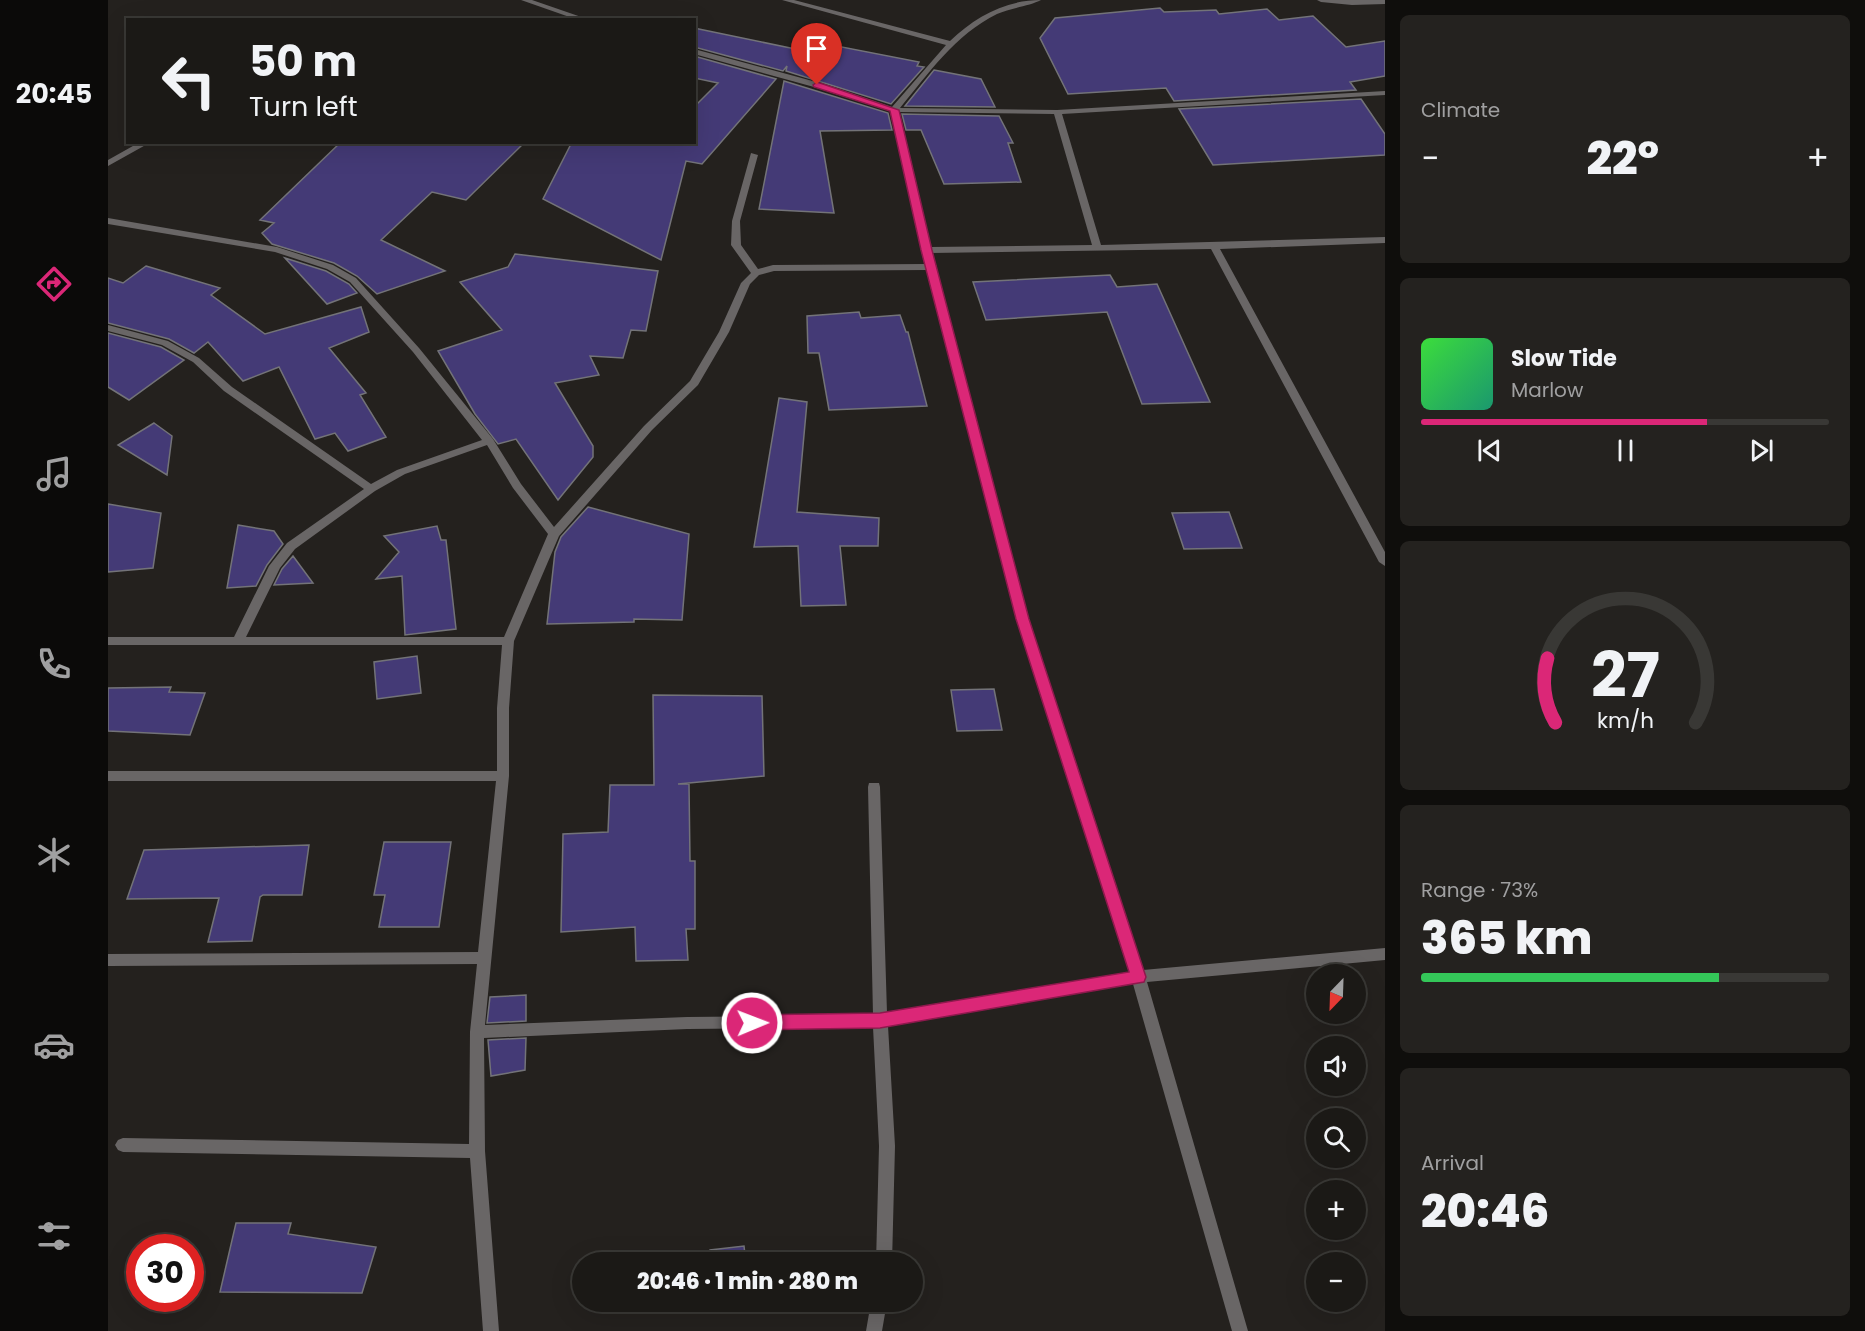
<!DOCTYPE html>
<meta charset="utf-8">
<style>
body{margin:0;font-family:Poppins,sans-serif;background:#24221f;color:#f1f3f6;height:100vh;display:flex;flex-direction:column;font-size:22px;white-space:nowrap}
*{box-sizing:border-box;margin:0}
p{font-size:20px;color:#a0a0a1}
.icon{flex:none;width:33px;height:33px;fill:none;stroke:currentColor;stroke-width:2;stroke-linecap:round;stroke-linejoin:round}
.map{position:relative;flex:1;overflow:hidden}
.details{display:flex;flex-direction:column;gap:15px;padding:15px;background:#0f0e0c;width:480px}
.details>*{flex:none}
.guide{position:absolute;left:18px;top:18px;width:570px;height:126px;border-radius:0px;box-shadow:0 6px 24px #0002,0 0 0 2px #393835;background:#1b1916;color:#f1f3f6;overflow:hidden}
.needle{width:39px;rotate:203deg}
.fabs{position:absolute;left:1198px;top:964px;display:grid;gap:12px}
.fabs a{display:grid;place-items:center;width:60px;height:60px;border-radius:50%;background:#1b1916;box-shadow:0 6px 24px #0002,0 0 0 2px #393835;font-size:30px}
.speed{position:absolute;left:18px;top:1234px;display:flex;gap:12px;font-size:30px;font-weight:700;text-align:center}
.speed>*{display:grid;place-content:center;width:78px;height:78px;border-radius:50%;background:#1b1916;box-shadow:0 6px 24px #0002,0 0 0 2px #393835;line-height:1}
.speed .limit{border:9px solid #d22;background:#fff;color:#111}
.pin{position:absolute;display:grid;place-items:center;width:51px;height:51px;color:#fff;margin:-62px -26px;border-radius:50% 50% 50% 0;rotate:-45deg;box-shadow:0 0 6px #0007}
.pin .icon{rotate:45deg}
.me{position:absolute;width:66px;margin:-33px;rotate:89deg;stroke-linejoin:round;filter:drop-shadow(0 0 4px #0008)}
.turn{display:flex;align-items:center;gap:21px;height:126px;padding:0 24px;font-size:27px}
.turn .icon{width:78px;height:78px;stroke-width:2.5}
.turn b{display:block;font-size:42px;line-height:51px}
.big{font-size:45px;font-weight:800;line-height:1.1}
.details .card{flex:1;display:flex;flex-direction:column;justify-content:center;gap:9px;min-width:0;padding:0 21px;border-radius:9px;background:#24221f}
.details .dial{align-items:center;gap:0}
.dial svg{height:156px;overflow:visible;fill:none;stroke:#393835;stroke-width:7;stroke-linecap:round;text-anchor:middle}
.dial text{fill:#f1f3f6;stroke:none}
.song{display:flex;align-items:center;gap:18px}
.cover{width:72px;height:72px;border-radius:9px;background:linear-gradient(135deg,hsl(120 70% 55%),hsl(160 70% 35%))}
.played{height:6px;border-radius:3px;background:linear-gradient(90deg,#db2777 70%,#393835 70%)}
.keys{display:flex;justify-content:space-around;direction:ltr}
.heat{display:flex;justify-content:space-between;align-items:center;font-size:33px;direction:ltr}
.charge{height:9px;border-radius:4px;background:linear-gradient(90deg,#34c759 73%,#393835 0)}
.trip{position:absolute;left:464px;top:1252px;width:351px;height:60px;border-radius:30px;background:#1b1916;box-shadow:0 6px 24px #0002,0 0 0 2px #393835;font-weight:800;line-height:60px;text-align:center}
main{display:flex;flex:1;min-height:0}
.tabs{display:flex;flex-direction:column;width:108px;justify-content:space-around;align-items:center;background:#0b0a09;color:#a0a0a1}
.tabs .icon{width:42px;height:42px}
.tabs .selected{color:#db2777}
.tabs b{font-size:27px;color:#f1f3f6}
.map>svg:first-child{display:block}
.building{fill:#443a76;stroke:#737378;stroke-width:1.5}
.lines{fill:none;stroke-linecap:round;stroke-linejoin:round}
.street{fill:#696666;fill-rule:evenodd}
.route{fill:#db2777;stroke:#8e194d;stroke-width:1.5}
</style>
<main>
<nav class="tabs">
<b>20:45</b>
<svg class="icon selected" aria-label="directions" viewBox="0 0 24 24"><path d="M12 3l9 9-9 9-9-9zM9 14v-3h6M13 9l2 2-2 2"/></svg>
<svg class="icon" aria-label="music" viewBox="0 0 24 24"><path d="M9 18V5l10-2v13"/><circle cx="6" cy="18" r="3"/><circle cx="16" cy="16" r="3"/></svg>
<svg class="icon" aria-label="phone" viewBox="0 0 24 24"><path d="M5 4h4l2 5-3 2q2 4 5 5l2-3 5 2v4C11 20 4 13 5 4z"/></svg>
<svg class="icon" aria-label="climate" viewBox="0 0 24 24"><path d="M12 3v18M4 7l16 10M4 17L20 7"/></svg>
<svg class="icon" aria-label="car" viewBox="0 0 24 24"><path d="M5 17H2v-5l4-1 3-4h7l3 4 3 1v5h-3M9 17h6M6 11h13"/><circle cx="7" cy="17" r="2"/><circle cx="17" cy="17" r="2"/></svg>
<svg class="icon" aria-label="filters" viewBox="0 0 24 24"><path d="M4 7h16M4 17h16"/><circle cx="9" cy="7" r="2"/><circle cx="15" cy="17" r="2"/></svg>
</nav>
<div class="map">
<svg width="1277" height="1331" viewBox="0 0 1277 1331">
<rect width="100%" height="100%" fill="#24211e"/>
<path class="building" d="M 1052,8 L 1056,12 L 1108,10 L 1111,14 L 1159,9 L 1171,20 L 1205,16 L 1238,47 L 1277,41 L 1277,76 L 1242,82 L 1248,90 L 1066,101 L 1058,88 L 960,94 L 932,38 L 947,18 Z
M 586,28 L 692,50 L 698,40 L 811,62 L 809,66 L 816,67 L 783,104 L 678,71 L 679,66 L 675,71 L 586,47 Z
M 586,56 L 668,79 L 594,164 L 578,161 L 553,260 L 435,199 L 464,142 L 586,142 L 586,107 L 610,83 L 586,78 Z
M 826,70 L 873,79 L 887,107 L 797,106 Z
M 676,81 L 780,113 L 784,130 L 712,131 L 726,213 L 651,209 Z
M 1253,99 L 1277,134 L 1277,155 L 1105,165 L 1071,109 Z
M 794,114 L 891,116 L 905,143 L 900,143 L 913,182 L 836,184 L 813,130 L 798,130 Z
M 233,142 L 417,142 L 358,200 L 324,192 L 273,240 L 337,271 L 269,294 L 249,276 L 226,263 L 164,244 L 154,233 L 166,223 L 152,220 Z
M 407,254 L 550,271 L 538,331 L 523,330 L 515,358 L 482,356 L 491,375 L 447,383 L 485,446 L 485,457 L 450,500 L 408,439 L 390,444 L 367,414 L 330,351 L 394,330 L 352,282 L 400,267 Z
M 177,258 L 218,271 L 241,284 L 249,293 L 219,304 Z
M 38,266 L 112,288 L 103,295 L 157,334 L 253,307 L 261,332 L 221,348 L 258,393 L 252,395 L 278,437 L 240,451 L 227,433 L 207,439 L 171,367 L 135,381 L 100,342 L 86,353 L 61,339 L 0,323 L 0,278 L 15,283 Z
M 1002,275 L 1009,287 L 1049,284 L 1102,402 L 1034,404 L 999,312 L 878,320 L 865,282 Z
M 751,312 L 753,318 L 792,315 L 798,332 L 800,332 L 819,406 L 721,410 L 711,353 L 700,353 L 699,316 Z
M 0,333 L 53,347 L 76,360 L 21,400 L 0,387 Z
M 671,398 L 699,402 L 689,512 L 771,518 L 770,546 L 732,546 L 738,605 L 693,606 L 690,546 L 646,547 Z
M 46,423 L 64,436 L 59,475 L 10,445 Z
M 0,504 L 53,513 L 45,568 L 0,572 Z
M 480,507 L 581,534 L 574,620 L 526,619 L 526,622 L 439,624 L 447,552 L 453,537 Z
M 1121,512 L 1134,548 L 1076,549 L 1064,513 Z
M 130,525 L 166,531 L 175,544 L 159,565 L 148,586 L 119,588 Z
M 329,526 L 333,540 L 338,540 L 348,629 L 297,635 L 294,576 L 268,579 L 291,552 L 276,536 Z
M 185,556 L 205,583 L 166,585 L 174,569 Z
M 309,656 L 313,693 L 269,699 L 266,662 Z
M 63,687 L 61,692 L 97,693 L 82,735 L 0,731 L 0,688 Z
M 886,689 L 894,730 L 849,731 L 843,690 Z
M 545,695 L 654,696 L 656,776 L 570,784 L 581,784 L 582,861 L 587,861 L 587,929 L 578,929 L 580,960 L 528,961 L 527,927 L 453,932 L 455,834 L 500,832 L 502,785 L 546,785 Z
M 276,842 L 343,842 L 331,927 L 271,927 L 277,895 L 266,895 Z
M 201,845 L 194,895 L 155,895 L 152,897 L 144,941 L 100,942 L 111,898 L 19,899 L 36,850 Z
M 418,995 L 418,1021 L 379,1023 L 382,997 Z
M 418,1038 L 417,1070 L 383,1076 L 380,1040 Z
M 128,1223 L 183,1223 L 180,1234 L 268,1247 L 254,1293 L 112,1292 Z
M 636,1246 L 638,1263 L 600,1263 L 602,1250 Z"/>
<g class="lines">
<path class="street" d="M 413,0 L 424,0 L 482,20 L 470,20 Z
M 674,0 L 686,0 L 842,41 C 867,17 897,0 933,0 C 922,6 902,8 889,14 C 848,34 820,74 792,108 L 949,110 L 1277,91 L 1277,95 L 954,114 L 993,245 L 1277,237 L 1277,243 L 1112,249 L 1277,552 L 1277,566 L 1271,562 L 1103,249 L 823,253 L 829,267 L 827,269 L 920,619 L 1035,970 L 1277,948 L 1277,960 L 1039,982 L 1140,1331 L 1124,1331 L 1025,984 L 780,1026 L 787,1146 L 784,1263 L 768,1263 L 771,1146 L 765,1027 L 579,1029 L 376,1038 L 377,1151 L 391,1331 L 375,1331 L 362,1158 L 15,1152 L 10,1150 L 7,1145 L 10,1140 L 15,1138 L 361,1144 L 362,1032 L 369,964 L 0,966 L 0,954 L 370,952 L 388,781 L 0,781 L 0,771 L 389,771 L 389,708 L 394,645 L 0,645 L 0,637 L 126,637 L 161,566 L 179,543 L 256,489 L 116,391 L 85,362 L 54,345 L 0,331 L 0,325 L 60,341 L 91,358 L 124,387 L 263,484 L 289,470 L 374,440 L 305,352 L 242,282 L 219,269 L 167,252 L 0,224 L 0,218 L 169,247 L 225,265 L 248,278 L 311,348 L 385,439 L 413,484 L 446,527 L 536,426 L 582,381 L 611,332 L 633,283 L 643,273 L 623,245 L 624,221 L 643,153 L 650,155 L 632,221 L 633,245 L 650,269 L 665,265 L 817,264 L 782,111 L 706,87 L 586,54 L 586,49 L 712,83 L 784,107 L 838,45 ZM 791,112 L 946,114 L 984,245 L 822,247 ZM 819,270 L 908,619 L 1021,972 L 779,1013 L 772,787 L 771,783 L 761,783 L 760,787 L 765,1015 L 579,1017 L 377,1025 L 401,776 L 401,708 L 406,641 L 451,536 L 544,430 L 590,385 L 621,332 L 642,284 L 651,275 L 666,271 ZM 379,445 L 405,488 L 440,534 L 396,637 L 138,637 L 172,568 L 187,549 L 267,491 L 297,474 Z
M 1209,0 L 1277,0 L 1277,4 L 1244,5 L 1213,2 Z
M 32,142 L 43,142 L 0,166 L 0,160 Z
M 763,1302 L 779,1302 L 774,1331 L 758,1331 Z"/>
</g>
<path class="route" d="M 709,82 L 791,110 L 824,250 L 921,619 L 1038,977 L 1036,982 L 772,1028 L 644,1030 L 638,1028 L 635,1023 L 638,1017 L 644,1015 L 772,1013 L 1021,972 L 908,619 L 813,250 L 782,111 L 706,87 L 705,85 Z"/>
</svg>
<div class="fabs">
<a><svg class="needle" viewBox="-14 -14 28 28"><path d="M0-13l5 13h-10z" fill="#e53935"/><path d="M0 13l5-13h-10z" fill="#a0a0a1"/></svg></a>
<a><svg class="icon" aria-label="sound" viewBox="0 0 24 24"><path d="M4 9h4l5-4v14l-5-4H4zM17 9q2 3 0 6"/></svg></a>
<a><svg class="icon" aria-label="search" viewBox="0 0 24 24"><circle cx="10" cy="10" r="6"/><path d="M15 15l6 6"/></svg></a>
<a>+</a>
<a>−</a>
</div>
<div class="speed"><div class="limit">30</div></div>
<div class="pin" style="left:709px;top:85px;background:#d93025"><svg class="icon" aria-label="arrive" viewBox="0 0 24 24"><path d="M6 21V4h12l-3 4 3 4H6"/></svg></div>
<svg class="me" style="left:644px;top:1023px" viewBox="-20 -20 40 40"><circle r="17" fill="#db2777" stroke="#fff" stroke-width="3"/><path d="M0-11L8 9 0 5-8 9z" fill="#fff"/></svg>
<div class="trip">20:46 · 1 min · 280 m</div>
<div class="guide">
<div class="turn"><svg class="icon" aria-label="left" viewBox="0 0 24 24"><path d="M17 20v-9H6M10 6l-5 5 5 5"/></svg><div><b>50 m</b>Turn left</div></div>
</div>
</div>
<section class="details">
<div class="card"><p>Climate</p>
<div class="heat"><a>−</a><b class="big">22°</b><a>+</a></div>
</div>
<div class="card">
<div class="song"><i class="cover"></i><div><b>Slow Tide</b><p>Marlow</p></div></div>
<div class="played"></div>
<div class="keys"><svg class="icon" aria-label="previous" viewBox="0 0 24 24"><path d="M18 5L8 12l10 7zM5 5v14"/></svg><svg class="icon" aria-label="pause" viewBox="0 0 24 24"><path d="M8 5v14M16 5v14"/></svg><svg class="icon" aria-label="next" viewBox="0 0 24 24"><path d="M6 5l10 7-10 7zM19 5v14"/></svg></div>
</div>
<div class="card dial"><svg viewBox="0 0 100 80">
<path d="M14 69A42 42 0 1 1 86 69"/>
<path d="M14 69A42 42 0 0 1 10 36" stroke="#db2777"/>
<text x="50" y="56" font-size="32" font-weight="700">27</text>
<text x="50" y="72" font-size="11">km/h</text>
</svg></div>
<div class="card"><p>Range · 73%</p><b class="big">365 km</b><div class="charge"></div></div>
<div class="card"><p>Arrival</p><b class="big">20:46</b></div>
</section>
</main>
